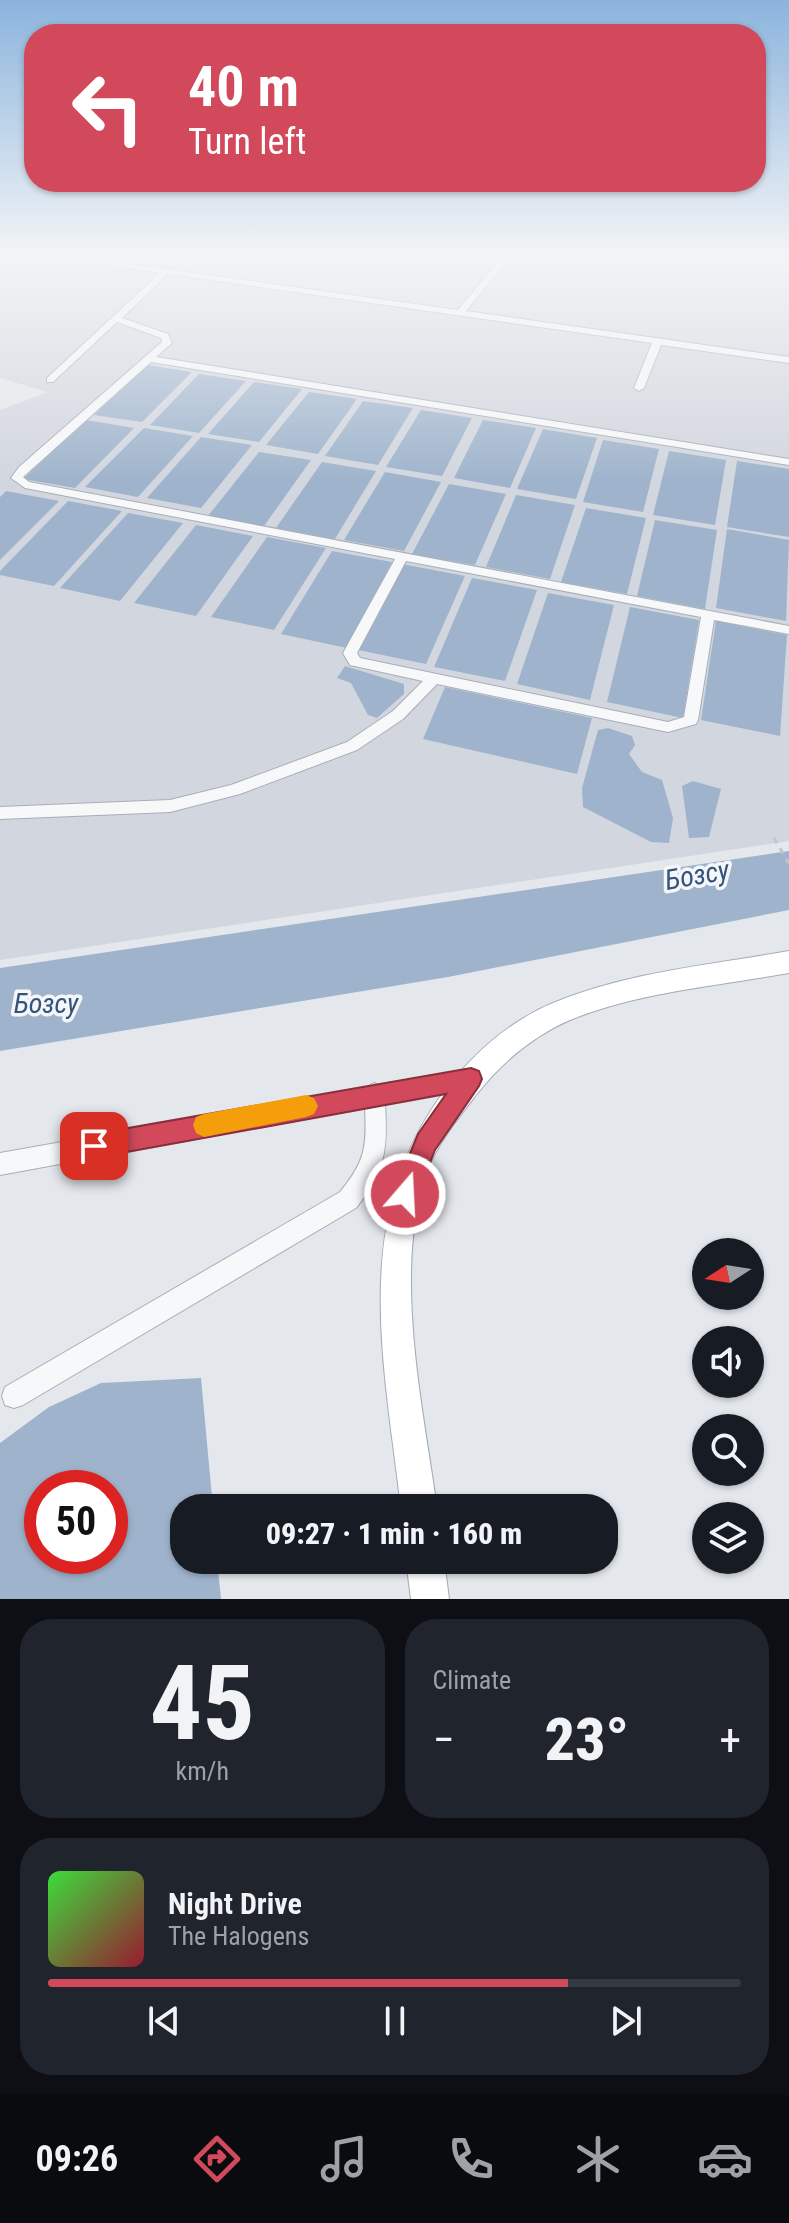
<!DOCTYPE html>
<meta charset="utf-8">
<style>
body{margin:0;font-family:"Roboto Condensed",sans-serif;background:#20242c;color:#f1f3f6;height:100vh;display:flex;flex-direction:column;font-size:30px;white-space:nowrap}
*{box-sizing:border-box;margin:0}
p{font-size:26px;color:#9ea1a6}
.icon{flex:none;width:44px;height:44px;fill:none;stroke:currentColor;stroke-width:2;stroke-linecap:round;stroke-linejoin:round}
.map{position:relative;height:1599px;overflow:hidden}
.side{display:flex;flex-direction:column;gap:20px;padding:20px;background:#0d0f14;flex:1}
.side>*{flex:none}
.top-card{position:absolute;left:24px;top:24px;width:742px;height:168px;border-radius:32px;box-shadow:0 2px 6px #0004;background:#d1495b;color:#fff;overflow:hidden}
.needle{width:52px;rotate:258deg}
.fabs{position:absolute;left:692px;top:1238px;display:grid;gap:16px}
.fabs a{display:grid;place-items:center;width:72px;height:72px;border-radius:50%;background:#171b24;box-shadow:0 2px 6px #0004;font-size:40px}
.speed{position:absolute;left:24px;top:1470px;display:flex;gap:16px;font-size:40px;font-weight:700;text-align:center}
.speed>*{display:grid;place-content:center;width:104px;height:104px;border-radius:50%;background:#171b24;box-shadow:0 2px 6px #0004;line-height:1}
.speed .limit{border:12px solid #d22;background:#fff;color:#111}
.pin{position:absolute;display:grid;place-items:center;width:68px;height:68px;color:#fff;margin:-34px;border-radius:16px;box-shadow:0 4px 12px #0006}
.me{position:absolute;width:88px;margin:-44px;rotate:19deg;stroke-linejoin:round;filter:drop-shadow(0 0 6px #0008)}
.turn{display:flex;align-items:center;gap:28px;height:168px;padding:0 32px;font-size:36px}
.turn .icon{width:104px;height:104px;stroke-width:2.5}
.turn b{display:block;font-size:56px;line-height:68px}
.big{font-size:60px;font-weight:800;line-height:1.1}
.side .tile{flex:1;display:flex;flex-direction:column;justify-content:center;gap:12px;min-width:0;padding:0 28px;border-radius:32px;background:#20242c}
.side .dial{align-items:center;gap:0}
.dial b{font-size:104px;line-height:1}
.song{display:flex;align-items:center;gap:24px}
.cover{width:96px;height:96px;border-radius:12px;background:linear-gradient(135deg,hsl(120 70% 55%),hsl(350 70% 35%))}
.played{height:8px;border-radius:4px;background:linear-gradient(90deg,#d1495b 75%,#363941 75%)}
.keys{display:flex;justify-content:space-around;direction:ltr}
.heat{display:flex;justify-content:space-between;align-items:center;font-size:44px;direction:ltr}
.side .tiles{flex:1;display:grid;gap:20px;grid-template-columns:1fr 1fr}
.tile:last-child{grid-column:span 2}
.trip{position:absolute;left:170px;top:1494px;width:448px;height:80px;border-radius:32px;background:#171b24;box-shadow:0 2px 6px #0004;font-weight:800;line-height:80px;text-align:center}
.menu{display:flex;height:128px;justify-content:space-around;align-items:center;background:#090b0e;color:#9ea1a6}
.menu .icon{width:56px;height:56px}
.menu .active{color:#d1495b}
.menu b{font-size:36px;color:#f1f3f6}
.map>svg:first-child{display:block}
.built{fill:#d2d6de}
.water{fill:#9fb4cc;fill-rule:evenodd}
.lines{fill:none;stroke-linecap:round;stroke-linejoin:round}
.minor-casing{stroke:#a9aeb7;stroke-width:2}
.major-casing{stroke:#a3abb8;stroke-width:2}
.path-far1{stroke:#c2c5cb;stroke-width:3;stroke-dasharray:6 6;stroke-linecap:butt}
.path{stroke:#c2c5cb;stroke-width:4;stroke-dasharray:7 7;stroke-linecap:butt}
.minor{fill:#f7f8fa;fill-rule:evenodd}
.major{fill:#fff;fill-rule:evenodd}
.route{fill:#d1495b;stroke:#882f3b;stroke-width:2}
.slow{fill:#f59e0b}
.labels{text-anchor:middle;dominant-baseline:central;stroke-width:7;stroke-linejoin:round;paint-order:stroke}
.water-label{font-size:28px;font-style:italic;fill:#34527a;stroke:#f4f6f9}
</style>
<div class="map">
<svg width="789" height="1599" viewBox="0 0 789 1599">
<rect width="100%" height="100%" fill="#e4e7ec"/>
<path class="built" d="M 0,256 L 789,256 L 789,841 L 0,960 L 0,410 L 48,392 L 0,378 Z"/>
<path class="water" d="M 147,365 L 192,372 L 142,422 L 94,415 Z
M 199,374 L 246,381 L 199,433 L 150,425 Z
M 254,382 L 302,389 L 259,442 L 208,434 Z
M 309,392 L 357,399 L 318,454 L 266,445 Z
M 363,401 L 413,408 L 378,465 L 325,456 Z
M 421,410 L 472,418 L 442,476 L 386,467 Z
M 86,420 L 134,428 L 75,488 L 23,479 Z
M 483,420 L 536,428 L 510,488 L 454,478 Z
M 144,428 L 193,436 L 138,497 L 85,487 Z
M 543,429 L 597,438 L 576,499 L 517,489 Z
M 201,437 L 252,445 L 201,508 L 147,498 Z
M 603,440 L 659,449 L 643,512 L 583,502 Z
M 669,451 L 726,460 L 715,525 L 653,515 Z
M 259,452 L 311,460 L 264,526 L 208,516 Z
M 737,461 L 789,469 L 789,537 L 727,527 Z
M 322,462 L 376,471 L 335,539 L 276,528 Z
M 385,472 L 441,482 L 404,551 L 344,540 Z
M 449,484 L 506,494 L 475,565 L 412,554 Z
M 6,491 L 59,501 L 0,560 L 0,497 Z
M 516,495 L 575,505 L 550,579 L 486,567 Z
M 68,501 L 122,511 L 54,586 L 0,575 L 0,571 Z
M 586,508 L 646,518 L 627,594 L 561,582 Z
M 128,513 L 183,523 L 120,601 L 60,588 Z
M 655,520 L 717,530 L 705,609 L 637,596 Z
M 196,525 L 253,536 L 196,616 L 134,603 Z
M 727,529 L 789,540 L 786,621 L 716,608 Z
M 267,537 L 326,548 L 274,630 L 211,617 Z
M 332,551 L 392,562 L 347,648 L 281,634 Z
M 402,564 L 465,576 L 426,664 L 358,650 Z
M 472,578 L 537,590 L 505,681 L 434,667 Z
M 548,593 L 614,605 L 590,700 L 517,684 Z
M 630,607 L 699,620 L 683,718 L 607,702 Z
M 716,621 L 787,635 L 780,736 L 701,720 Z
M 345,666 L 404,684 L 404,694 L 377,718 L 368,715 L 351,683 L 337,678 Z
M 445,687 L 592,718 L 577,774 L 423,739 Z
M 608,728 L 632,736 L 635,745 L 629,754 L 642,772 L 662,780 L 673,818 L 669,843 L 651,842 L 583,807 L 582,788 L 598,730 Z
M 693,781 L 721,789 L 709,837 L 689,838 L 682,786 Z
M 789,851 L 789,910 L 448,977 L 0,1051 L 0,968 Z
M 201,1378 L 213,1508 L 184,1508 L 184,1560 L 217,1560 L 221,1599 L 0,1599 L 0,1443 L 49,1407 L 101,1383 ZM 42,1488 L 110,1488 L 110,1556 L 42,1556 Z"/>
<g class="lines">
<g class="minor-casing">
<path id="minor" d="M 52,256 L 72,256 L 458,310 L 503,256 L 511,256 L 466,311 L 789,357 L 789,363 L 661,345 L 644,388 L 639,391 L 634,388 L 652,343 L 168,274 L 122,318 L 168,334 L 172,343 L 156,357 L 789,459 L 789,465 L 151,362 L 23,477 L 29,482 L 789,626 L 789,634 L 714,620 L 698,720 L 696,724 L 668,732 L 437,684 L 403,719 L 357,750 L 240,794 L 170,812 L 0,819 L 0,807 L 170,800 L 231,785 L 347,742 L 393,711 L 423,681 L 350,665 L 343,653 L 395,559 L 25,488 L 11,478 L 19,467 L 162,342 L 161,338 L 117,322 L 53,382 L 47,382 L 47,378 L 160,273 ZM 406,561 L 701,617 L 684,717 L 668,722 L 360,658 L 357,653 Z
M 471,1069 L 478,1072 L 481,1079 L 478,1086 L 385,1104 C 388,1150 385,1172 356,1208 L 23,1405 L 14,1408 L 5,1405 L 2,1396 L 5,1387 L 340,1192 C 365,1162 367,1147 365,1108 L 0,1175 L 0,1153 L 366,1088 L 374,1083 L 380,1086 Z"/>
</g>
<g class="major-casing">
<path id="major" d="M 789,951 L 789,973 C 717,986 639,992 570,1020 C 533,1036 501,1063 476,1095 C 458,1118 438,1143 427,1171 C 392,1271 423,1406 437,1508 L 401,1508 C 384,1362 349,1215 446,1089 C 475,1052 510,1021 553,1003 C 628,972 710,965 789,951 Z
M 406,1560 L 444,1560 L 449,1599 L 411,1599 Z"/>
</g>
<path class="path-far1" d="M 774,838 L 788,862"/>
<path class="path" d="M 787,860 L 789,863"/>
<use href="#minor" class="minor"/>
<use href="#major" class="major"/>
</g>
<linearGradient id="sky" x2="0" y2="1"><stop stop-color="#8bb4dd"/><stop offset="0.53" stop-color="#f3f4f6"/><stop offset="1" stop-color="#f3f4f6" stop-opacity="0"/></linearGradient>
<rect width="789" height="480" fill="url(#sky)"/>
<path class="route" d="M 471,1068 L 479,1071 L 482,1079 L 479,1086 L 435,1150 L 414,1203 L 405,1207 L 397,1203 L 393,1194 L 418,1134 L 446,1094 L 94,1158 L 85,1154 L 82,1146 L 85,1138 L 94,1134 Z"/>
<path class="slow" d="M 306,1095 L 314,1098 L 318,1106 L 314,1114 L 306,1117 L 204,1137 L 196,1133 L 193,1125 L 196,1117 L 204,1114 Z"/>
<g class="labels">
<g class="water-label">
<text transform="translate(697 875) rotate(-10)">Бозсу</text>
<text x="46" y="1003">Бозсу</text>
</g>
</g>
</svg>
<div class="fabs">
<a><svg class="needle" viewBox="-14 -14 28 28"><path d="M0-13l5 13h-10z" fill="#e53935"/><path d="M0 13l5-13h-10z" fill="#9ea1a6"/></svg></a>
<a><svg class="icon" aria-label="sound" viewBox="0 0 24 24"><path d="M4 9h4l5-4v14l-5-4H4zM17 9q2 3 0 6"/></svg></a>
<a><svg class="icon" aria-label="search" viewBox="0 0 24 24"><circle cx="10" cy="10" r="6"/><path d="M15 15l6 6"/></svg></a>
<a><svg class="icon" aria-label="layers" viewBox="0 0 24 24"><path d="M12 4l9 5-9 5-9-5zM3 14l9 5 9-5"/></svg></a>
</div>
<div class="speed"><div class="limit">50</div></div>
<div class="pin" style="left:94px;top:1146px;background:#d93025"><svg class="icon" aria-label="arrive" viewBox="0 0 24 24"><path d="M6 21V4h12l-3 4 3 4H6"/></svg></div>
<svg class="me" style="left:405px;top:1194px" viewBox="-20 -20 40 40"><circle r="17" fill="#d1495b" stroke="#fff" stroke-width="3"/><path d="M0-11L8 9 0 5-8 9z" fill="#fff"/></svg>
<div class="trip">09:27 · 1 min · 160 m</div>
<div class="top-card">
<div class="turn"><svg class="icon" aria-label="left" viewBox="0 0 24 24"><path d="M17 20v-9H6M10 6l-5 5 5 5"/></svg><div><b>40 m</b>Turn left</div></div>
</div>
</div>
<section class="side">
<div class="tiles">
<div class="tile dial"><b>45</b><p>km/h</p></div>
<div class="tile"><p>Climate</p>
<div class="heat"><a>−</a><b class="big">23°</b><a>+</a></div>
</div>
<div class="tile">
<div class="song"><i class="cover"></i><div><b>Night Drive</b><p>The Halogens</p></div></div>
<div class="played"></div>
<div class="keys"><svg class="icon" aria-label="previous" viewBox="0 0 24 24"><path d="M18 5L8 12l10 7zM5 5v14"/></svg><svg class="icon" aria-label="pause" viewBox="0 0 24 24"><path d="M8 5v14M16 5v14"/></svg><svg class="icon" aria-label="next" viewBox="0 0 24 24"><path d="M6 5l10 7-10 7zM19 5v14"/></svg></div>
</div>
</div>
</section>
<nav class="menu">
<b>09:26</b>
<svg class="icon active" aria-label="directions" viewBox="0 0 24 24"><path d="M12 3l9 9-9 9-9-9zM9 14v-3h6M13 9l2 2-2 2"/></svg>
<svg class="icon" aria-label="music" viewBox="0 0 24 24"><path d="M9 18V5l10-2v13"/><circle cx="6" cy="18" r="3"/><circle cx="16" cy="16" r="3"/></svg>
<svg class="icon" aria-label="phone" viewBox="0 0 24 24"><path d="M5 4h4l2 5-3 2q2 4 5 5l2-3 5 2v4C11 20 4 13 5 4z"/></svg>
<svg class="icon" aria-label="climate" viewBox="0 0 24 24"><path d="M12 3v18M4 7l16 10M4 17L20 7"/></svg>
<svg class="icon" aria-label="car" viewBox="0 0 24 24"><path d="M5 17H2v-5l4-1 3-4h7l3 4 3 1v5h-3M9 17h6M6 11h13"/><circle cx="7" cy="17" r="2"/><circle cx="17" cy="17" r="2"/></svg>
</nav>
